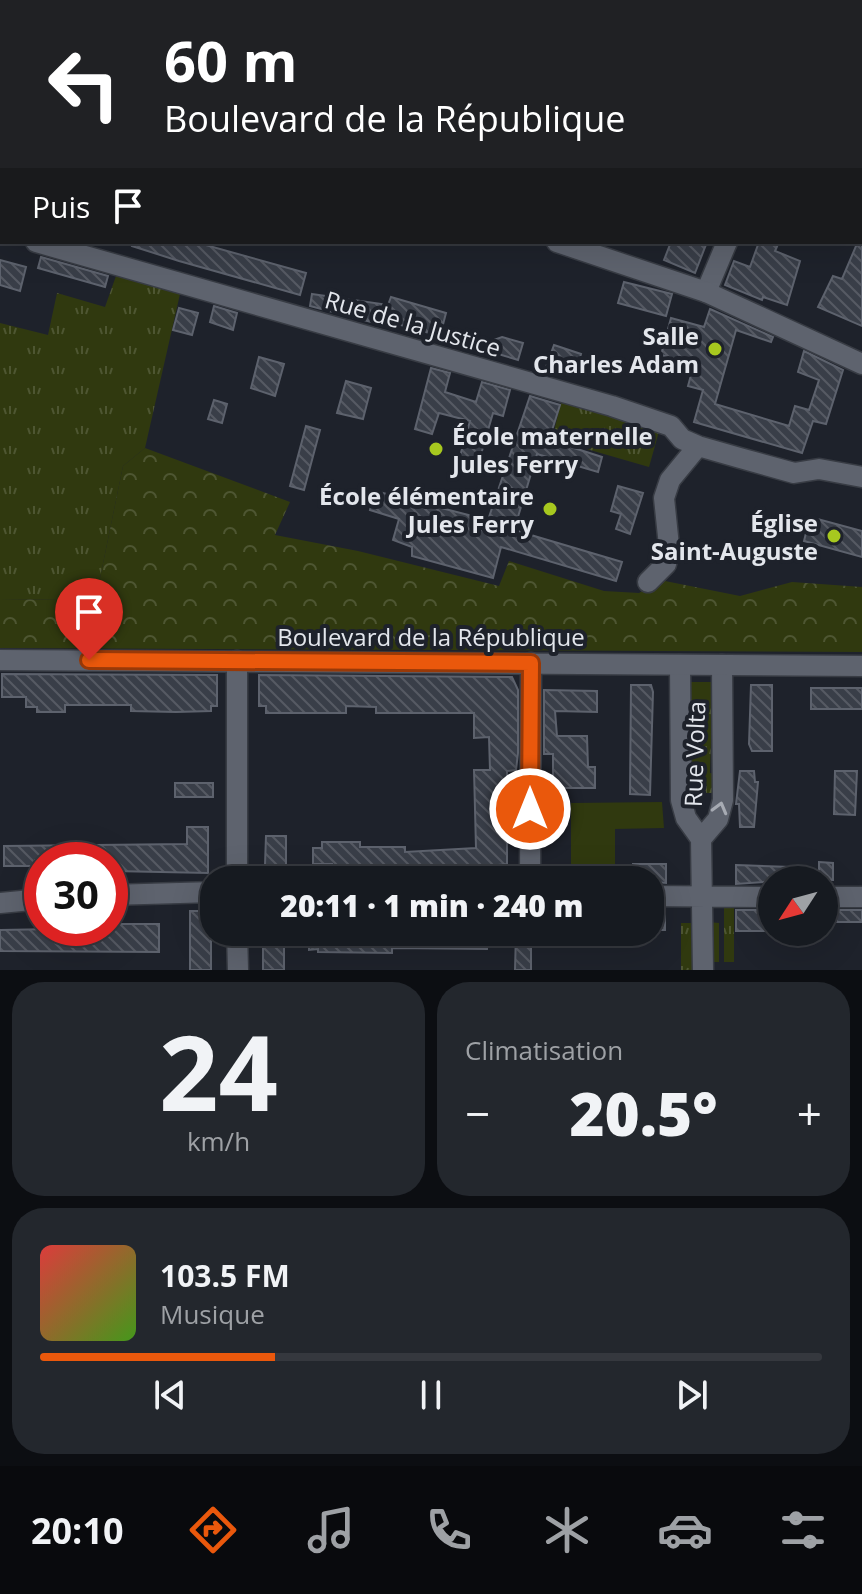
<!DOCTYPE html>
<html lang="fr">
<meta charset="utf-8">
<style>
body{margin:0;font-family:"Open Sans",sans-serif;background:#23272d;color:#f1f3f6;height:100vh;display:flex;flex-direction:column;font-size:30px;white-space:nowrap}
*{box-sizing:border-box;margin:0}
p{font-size:26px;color:#9ea1a5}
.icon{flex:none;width:44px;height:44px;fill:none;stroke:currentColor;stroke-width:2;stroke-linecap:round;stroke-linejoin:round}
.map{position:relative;height:970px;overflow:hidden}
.details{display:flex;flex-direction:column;gap:12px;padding:12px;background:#0c0e12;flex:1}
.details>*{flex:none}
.banner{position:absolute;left:0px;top:0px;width:862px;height:244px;box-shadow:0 8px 32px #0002,0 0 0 2px #35383e;background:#202124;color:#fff;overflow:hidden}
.needle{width:52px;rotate:234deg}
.controls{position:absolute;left:758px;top:866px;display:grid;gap:16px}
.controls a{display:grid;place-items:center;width:80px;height:80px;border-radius:50%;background:#161a20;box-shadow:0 8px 32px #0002,0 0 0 2px #35383e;font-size:40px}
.speed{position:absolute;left:24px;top:842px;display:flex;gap:16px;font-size:40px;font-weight:700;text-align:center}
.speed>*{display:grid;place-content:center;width:104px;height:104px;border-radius:50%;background:#161a20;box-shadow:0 8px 32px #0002,0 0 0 2px #35383e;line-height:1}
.speed .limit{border:12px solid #d22;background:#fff;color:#111}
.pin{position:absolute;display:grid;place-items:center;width:68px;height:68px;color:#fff;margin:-82px -34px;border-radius:50% 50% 50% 0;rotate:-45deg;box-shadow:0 0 8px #0007}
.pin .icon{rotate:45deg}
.me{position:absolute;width:88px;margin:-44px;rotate:0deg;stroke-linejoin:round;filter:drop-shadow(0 0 6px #0008)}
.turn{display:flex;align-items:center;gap:28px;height:168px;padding:0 32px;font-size:36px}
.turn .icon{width:104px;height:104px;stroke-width:2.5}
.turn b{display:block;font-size:56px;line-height:68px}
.then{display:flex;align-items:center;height:76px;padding:0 32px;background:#0003;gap:16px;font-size:30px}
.big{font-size:60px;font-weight:800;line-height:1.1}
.details .card{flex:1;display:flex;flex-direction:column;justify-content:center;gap:12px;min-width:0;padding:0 28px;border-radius:32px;background:#23272d}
.details .dial{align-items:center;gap:0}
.dial b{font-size:104px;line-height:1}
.song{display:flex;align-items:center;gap:24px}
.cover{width:96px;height:96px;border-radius:12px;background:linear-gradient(135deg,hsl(0 70% 55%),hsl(100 70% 35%))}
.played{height:8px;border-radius:4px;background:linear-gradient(90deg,#ea580c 30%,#35383e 30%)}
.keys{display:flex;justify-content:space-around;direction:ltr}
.heat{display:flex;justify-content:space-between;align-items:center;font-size:44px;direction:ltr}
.details .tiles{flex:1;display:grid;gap:12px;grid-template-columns:1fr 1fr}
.card:last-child{grid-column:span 2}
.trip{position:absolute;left:200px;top:866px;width:464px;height:80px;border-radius:32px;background:#161a20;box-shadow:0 8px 32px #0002,0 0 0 2px #35383e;font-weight:800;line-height:80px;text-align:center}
.menu{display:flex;height:128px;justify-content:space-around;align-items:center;background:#090a0d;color:#9ea1a5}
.menu .icon{width:56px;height:56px}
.menu .current{color:#ea580c}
.menu b{font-size:36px;color:#f1f3f6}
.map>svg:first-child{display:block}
.grass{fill:url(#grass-tufts)}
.forest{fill:url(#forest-crowns)}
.park{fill:#30390f}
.building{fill:url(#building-back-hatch);stroke:#5d626d;stroke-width:2}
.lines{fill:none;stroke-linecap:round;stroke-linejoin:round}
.minor-casing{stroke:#383c44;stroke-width:23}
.tertiary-casing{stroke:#383c44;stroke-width:23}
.minor{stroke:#5e636e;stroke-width:20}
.tertiary{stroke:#5e636e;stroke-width:20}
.oneway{stroke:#a7abb3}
.route-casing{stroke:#983908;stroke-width:20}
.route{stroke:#ea580c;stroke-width:14}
.poi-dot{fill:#a7c81f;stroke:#1e222b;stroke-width:3}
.labels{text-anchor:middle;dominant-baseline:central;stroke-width:8;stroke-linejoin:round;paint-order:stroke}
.street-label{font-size:24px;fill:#e3e6ec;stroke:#1e222b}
.poi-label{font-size:24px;font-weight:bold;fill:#e3e6ec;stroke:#1e222b;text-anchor:end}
</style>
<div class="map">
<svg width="862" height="970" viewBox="0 0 862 970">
<defs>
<pattern id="grass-tufts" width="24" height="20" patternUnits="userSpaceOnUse" patternTransform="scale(2)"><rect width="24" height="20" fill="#30390f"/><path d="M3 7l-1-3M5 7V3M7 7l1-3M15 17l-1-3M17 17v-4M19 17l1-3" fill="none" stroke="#4e5632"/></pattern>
<pattern id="forest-crowns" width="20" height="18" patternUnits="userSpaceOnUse" patternTransform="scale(2)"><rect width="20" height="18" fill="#30390f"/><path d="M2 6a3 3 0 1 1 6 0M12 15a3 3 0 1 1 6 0" fill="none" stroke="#4e5632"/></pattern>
<pattern id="building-back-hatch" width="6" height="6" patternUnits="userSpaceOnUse" patternTransform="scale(2)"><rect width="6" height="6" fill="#393e48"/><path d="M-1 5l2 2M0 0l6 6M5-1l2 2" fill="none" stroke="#565a63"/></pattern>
</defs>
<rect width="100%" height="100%" fill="#1e222b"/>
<path class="grass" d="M 116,276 L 180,294 L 145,448 L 123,466 L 98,588 L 68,600 L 0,599 L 0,323 L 48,335 L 57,293 L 105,307 Z
M 562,399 L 660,428 L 649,467 L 552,439 Z
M 688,682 L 713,682 L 710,773 L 715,774 L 715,793 L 687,793 L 687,774 L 692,773 Z
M 724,907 L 734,907 L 734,962 L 724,962 Z
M 707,922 L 719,923 L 719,962 L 708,962 Z
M 681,923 L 692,923 L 692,970 L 681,970 Z"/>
<path class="forest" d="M 145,448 L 290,502 L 275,535 L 358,551 L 499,586 L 509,561 L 604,591 L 639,593 L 660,580 L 740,596 L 792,582 L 862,587 L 862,652 L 0,648 L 0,599 L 68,600 L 98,588 L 123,466 Z"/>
<path class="park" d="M 662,802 L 664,828 L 615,829 L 615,880 L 544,878 L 540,873 L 571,873 L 571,803 Z"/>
<path class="building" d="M 862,232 L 862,326 L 818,307 L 833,276 L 842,279 Z
M 133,242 L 195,242 L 306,273 L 300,295 L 179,261 L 132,246 Z
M 671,242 L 707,242 L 695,273 L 664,260 Z
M 759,242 L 779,242 L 775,251 L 800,261 L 787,305 L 763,297 L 762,300 L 725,285 L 734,261 L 750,267 Z
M 41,257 L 108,276 L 105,287 L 38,268 Z
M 0,260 L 26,267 L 20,291 L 0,285 Z
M 624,282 L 672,294 L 666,316 L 618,303 Z
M 312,294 L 388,305 L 391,297 L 446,313 L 440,336 L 376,318 L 375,323 L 310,306 Z
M 214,306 L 237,313 L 233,330 L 210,322 Z
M 179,308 L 198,313 L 192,335 L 173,330 Z
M 710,309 L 773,337 L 771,342 L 736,330 L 715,404 L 789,426 L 795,406 L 809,410 L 819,380 L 798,372 L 804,351 L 843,370 L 826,424 L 813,421 L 802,453 L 694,422 L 703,390 L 688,386 L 694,364 L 661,355 L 671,318 L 704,327 Z
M 502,337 L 523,343 L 518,360 L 495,353 L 497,348 L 483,344 Z
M 554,345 L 581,354 L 575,375 L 546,367 Z
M 259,357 L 284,364 L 275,396 L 251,388 Z
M 431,368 L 450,373 L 445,392 L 476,402 L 482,382 L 510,390 L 503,416 L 493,413 L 477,468 L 458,463 L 470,421 L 439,413 L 432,434 L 415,429 Z
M 346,381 L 371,388 L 363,419 L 337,413 Z
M 530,396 L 560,405 L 549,440 L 602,457 L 598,472 L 537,454 L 514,530 L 622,562 L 616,581 L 501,547 L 493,578 L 412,556 L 412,547 L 393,540 L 399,519 L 370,510 L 375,491 L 488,520 Z
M 214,400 L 227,404 L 222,423 L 208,419 Z
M 306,426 L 320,430 L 304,490 L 290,486 Z
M 618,486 L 643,493 L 630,534 L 616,529 L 621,514 L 611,511 Z
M 810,517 L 862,531 L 862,557 L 804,541 Z
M 2,674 L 217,675 L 217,706 L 211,706 L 211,711 L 176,712 L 131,711 L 131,705 L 65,705 L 65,712 L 37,712 L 37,707 L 26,707 L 26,697 L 2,697 Z
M 259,675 L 512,677 L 518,690 L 518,753 L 516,770 L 507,771 L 507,864 L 462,869 L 349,871 L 332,871 L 332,864 L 313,864 L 313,848 L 322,848 L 322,842 L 360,842 L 360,847 L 405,847 L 405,852 L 476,848 L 474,770 L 490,770 L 489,737 L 474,738 L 474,713 L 376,713 L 376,707 L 346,706 L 346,713 L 266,713 L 266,706 L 259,706 Z
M 631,685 L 651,685 L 653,692 L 650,795 L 630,794 Z
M 751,685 L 772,685 L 772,751 L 752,751 L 749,744 Z
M 811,688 L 862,688 L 862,709 L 811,709 Z
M 544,690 L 597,691 L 597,712 L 555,711 L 557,736 L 587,736 L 588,767 L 595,767 L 595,788 L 553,788 L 553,754 L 544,754 Z
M 740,771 L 754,771 L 755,782 L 758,782 L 754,827 L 740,827 L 739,804 L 736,804 Z
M 835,771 L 857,771 L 855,815 L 834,814 Z
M 175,783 L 213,783 L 213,797 L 175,797 Z
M 187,827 L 208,827 L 208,873 L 113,871 L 113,860 L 35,860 L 35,866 L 4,866 L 4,846 L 187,844 Z
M 266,836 L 286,836 L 286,866 L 265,865 Z
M 819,862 L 833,863 L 833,880 L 819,880 Z
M 633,864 L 666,864 L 666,883 L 633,880 Z
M 736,865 L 791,867 L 791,880 L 736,884 Z
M 650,909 L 665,909 L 665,930 L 650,930 Z
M 736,910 L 768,910 L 768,931 L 736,931 Z
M 824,910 L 862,910 L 862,922 L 824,922 Z
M 190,911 L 211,911 L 211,970 L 190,970 Z
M 110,924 L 159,924 L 159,952 L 0,951 L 0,930 L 110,928 Z
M 263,932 L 284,932 L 284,970 L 263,970 Z
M 309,932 L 488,932 L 487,949 L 392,948 L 392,953 L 318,952 L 318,949 L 309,950 Z
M 516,932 L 531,932 L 531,970 L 515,970 Z"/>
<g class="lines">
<g class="minor-casing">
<path id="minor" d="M 160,2 L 161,0
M 860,32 L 862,28
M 0,232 L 2,233
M 36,242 L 612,406 L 671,426 L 682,439 L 698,446 L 740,458 L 794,473 L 819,469 L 862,477
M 706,292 L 727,242
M 648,582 L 666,564 L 669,546 L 664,498 L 670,480 L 698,446
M 680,665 L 681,800 L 686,818 L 701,839 L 718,819 L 723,800 L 722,665
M 701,839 L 703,970
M 237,880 L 237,661
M 530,880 L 531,663
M 110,895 L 214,892
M 650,896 L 772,897
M 824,897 L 862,897
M 0,903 L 42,899
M 237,932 L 238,970"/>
</g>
<g class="tertiary-casing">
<path id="tertiary" d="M 0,73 L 2,73
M 557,242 L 706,292 L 862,364
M 0,660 L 862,666"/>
</g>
<use href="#minor" class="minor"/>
<use href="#tertiary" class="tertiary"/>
</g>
<defs><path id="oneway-chevron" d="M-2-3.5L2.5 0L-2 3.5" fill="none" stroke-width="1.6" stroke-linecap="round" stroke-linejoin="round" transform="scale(2)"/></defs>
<use class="oneway" href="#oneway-chevron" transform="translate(720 808) rotate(-75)"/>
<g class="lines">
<g class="route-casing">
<path id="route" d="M 89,660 L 531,663 L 530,809"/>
</g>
<use href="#route" class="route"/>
</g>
<g class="poi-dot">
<circle cx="715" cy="349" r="8"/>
<circle cx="436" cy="449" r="8"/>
<circle cx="550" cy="509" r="8"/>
<circle cx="834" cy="536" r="8"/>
</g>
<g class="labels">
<g class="street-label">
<text transform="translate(413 323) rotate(16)">Rue de la Justice</text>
<text x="431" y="636">Boulevard de la République</text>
<text transform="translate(694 754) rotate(-88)">Rue Volta</text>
</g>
<g class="poi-label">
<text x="699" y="335">Salle<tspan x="699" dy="28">Charles Adam</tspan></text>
<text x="452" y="435" text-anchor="start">École maternelle<tspan x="452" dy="28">Jules Ferry</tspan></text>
<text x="534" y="495">École élémentaire<tspan x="534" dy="28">Jules Ferry</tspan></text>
<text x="818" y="522">Église<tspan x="818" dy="28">Saint-Auguste</tspan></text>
</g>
</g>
</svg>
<div class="controls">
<a><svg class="needle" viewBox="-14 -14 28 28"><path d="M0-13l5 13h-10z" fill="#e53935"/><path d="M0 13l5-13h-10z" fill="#9ea1a5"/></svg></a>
</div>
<div class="speed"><div class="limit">30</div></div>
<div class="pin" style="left:89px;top:660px;background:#d93025"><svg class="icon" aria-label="arrive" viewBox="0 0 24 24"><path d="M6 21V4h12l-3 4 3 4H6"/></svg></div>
<svg class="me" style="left:530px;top:809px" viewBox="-20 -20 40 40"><circle r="17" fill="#ea580c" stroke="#fff" stroke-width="3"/><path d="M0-11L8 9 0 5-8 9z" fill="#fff"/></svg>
<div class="trip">20:11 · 1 min · 240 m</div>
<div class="banner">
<div class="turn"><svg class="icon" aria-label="left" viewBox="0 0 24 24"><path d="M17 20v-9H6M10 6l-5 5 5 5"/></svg><div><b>60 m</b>Boulevard de la République</div></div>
<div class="then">Puis<svg class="icon" aria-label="arrive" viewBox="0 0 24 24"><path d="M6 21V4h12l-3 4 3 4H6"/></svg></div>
</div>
</div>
<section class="details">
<div class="tiles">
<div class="card dial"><b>24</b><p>km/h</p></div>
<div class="card"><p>Climatisation</p>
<div class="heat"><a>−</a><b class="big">20.5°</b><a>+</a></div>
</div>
<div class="card">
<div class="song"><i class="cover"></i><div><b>103.5 FM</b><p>Musique</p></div></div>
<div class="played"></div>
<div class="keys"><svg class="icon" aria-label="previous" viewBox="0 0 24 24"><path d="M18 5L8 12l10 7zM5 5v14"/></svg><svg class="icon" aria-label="pause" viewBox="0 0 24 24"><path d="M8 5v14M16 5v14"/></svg><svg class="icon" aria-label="next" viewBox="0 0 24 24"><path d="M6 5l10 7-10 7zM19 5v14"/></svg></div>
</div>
</div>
</section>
<nav class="menu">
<b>20:10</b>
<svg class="icon current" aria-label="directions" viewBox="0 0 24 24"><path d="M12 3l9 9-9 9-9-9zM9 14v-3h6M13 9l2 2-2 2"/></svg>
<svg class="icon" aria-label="music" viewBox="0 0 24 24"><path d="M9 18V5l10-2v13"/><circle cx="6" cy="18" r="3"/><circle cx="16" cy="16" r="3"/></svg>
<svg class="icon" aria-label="phone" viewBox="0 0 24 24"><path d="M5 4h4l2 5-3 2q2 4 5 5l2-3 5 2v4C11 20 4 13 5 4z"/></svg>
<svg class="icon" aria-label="climate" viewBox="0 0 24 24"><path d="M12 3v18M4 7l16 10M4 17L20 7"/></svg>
<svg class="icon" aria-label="car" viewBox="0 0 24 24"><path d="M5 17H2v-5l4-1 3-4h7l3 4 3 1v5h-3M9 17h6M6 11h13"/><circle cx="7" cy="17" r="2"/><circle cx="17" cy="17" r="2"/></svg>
<svg class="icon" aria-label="filters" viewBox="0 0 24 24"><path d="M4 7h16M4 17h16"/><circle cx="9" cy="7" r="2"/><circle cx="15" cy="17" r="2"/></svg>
</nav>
